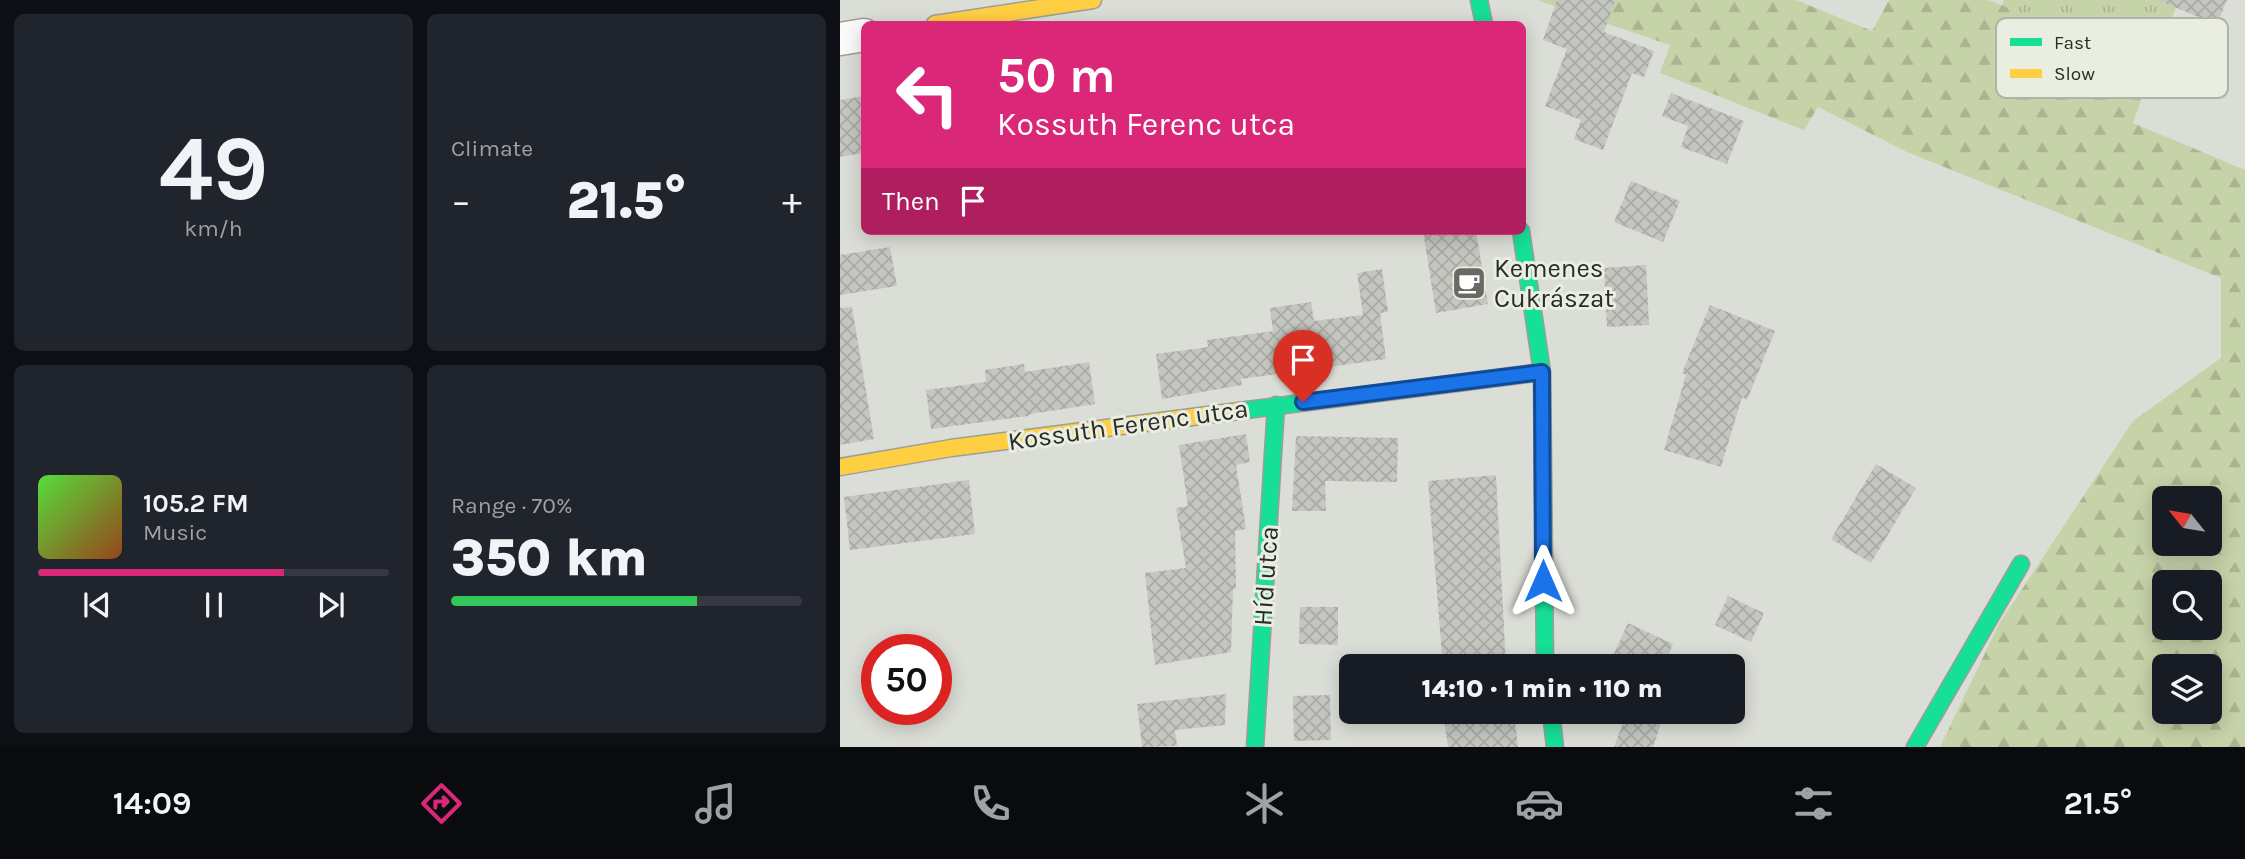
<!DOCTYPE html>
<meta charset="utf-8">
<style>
body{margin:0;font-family:Karla,sans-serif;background:#20242c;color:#f1f3f6;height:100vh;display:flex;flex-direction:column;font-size:26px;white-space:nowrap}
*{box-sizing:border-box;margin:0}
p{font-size:23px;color:#9ea1a6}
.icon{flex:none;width:38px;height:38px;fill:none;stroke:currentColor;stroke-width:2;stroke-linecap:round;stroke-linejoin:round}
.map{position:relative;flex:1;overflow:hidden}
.side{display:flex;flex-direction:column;gap:14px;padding:14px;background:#0d0f14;width:840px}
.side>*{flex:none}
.top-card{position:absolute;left:21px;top:21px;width:665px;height:214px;border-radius:10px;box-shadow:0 4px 18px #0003;background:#db2777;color:#fff;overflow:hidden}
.needle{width:46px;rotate:300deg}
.controls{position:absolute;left:1312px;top:486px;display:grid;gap:14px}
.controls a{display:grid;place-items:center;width:70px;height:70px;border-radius:10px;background:#171b24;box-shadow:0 4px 18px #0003;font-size:35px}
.speed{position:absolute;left:21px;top:634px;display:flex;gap:14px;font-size:35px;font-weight:700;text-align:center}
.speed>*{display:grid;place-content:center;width:91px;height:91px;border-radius:50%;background:#171b24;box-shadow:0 4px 18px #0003;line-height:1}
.speed .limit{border:10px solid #d22;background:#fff;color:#111}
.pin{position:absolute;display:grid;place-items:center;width:60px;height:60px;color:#fff;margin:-72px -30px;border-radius:50% 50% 50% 0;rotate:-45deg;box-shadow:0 0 7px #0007}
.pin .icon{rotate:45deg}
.me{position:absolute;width:77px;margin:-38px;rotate:0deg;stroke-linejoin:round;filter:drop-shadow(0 0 5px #0008)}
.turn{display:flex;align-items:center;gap:24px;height:147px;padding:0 21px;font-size:32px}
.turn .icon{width:91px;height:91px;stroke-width:2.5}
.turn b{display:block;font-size:49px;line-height:60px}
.then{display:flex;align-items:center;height:66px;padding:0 21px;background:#0003;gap:14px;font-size:26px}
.big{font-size:52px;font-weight:800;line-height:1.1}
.side .card{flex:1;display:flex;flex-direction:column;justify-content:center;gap:10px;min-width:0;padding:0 24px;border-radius:10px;background:#20242c}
.side .dial{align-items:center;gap:0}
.dial b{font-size:91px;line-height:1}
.song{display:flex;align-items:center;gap:21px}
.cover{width:84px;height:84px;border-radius:10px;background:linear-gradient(135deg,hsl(110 70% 55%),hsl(20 70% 35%))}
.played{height:7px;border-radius:4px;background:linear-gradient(90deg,#db2777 70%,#363941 70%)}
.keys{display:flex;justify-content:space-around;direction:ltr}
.heat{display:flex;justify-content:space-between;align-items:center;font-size:38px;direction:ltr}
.charge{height:10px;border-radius:5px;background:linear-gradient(90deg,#34c759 70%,#363941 0)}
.side .tiles{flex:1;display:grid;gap:14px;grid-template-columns:repeat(2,1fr)}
.trip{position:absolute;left:499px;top:654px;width:406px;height:70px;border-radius:10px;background:#171b24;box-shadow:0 4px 18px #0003;font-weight:800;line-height:70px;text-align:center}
.tabs{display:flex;height:112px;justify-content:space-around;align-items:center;background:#090b0e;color:#9ea1a6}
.tabs .icon{width:49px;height:49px}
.tabs .on{color:#db2777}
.tabs b{font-size:32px;color:#f1f3f6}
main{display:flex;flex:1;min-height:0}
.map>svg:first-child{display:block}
.grass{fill:url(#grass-tufts)}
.forest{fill:url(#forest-firs);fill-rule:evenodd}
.building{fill:url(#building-cross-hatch)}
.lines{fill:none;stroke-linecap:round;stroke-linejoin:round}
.street-casing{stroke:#9c9e98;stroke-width:35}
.fast-casing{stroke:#9c9e98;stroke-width:19}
.slow-casing{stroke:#9c9e98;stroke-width:19}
.street{stroke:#fafaf9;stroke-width:32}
.fast{stroke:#16e098;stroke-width:16}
.slow{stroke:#ffcf43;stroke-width:16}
.route-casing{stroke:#114b97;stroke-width:18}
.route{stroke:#1a73e8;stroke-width:12}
.labels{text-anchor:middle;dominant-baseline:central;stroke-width:6;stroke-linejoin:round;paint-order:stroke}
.poi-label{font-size:26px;fill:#2a2c27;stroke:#e9eee0;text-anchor:start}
.street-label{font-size:26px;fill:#2a2c27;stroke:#e9eee0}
.key{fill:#e9eee0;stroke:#b0b4a8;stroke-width:2}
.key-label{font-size:19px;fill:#2a2c27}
</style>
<main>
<section class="side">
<div class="tiles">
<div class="card dial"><b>49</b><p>km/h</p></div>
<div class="card"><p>Climate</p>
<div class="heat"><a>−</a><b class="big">21.5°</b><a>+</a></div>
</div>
<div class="card">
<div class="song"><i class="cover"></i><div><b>105.2 FM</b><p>Music</p></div></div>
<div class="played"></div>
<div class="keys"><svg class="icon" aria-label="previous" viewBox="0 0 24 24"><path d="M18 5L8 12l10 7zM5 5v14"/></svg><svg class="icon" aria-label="pause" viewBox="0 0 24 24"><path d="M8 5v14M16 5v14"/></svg><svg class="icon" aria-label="next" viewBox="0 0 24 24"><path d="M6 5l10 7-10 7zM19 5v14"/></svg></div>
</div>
<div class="card"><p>Range · 70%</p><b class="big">350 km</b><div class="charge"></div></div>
</div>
</section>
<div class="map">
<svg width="1405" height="747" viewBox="0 0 1405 747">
<defs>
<pattern id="grass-tufts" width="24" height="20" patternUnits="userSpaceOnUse" patternTransform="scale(1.75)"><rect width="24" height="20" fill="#c6d2a8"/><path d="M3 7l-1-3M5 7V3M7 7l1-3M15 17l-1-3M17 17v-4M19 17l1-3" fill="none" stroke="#aab491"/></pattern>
<pattern id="forest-firs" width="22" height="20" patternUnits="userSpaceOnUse" patternTransform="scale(1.75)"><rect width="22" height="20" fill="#c6d2a8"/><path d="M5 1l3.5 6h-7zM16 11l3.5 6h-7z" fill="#aab491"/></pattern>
<pattern id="building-cross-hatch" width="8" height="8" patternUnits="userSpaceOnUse" patternTransform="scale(1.75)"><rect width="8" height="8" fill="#c4c6c0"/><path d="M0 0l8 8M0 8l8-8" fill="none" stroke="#a9aaa5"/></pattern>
</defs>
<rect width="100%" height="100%" fill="#dbded6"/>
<path class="grass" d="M 1164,0 L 1339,0 L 1314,63 L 1162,6 Z"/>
<path class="forest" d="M 697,0 L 956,0 L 1032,31 L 1049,0 L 1148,0 L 1314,63 L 1293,123 L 1405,170 L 1405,747 L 1100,747 L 1159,624 L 1293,421 L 1381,358 L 1381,278 L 1067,152 L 978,107 L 964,130 L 820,73 L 830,45 ZM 1325,499 L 1370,499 L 1370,544 L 1325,544 ZM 1325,583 L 1370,583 L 1370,628 L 1325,628 ZM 1325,667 L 1370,667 L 1370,712 L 1325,712 Z"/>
<path class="building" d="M 717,0 L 775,0 L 764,32 L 814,51 L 804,77 L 792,73 L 763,150 L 734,139 L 741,120 L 705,106 L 727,49 L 703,40 Z
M 1318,0 L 1387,0 L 1377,25 Z
M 831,93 L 904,121 L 887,164 L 841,147 L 848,126 L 822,116 Z
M 24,96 L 24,153 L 0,157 L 0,100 Z
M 791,181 L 840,201 L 823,242 L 774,222 Z
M 583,231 L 636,231 L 648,304 L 596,313 Z
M 50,247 L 57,286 L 0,295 L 0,255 Z
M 806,265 L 809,325 L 767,327 L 764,268 Z
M 542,269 L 548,312 L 540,313 L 546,359 L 401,379 L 402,385 L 322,399 L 316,354 L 368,347 L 367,340 L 433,331 L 430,308 L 471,302 L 474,321 L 523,315 L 517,273 Z
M 870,305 L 935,331 L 907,400 L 902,397 L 881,467 L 824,450 L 846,375 L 842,373 Z
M 12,307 L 34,439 L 0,445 L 0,308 Z
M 249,362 L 255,404 L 191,414 L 188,416 L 91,429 L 86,390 L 146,382 L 145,370 L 184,364 L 185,372 Z
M 406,434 L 410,462 L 396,465 L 406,529 L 395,531 L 396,589 L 393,589 L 391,652 L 315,665 L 305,573 L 346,568 L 336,508 L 348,506 L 339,445 Z
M 456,436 L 558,438 L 557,482 L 485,481 L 486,511 L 452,511 Z
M 1036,464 L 1076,488 L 1031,563 L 991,539 Z
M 656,475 L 666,667 L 603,667 L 588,481 Z
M 129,480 L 135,534 L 10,550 L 4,497 Z
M 888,596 L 924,613 L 911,642 L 875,625 Z
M 460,607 L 498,607 L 498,645 L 459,644 Z
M 788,623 L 833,644 L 823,667 L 785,667 L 771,660 Z
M 386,694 L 385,725 L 335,730 L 337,746 L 302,747 L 297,704 Z
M 490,695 L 491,740 L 454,741 L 453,696 Z
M 608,712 L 674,712 L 678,747 L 608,747 L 604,719 L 609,719 Z
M 787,712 L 801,712 L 822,720 L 813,747 L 774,747 Z"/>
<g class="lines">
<g class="street-casing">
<path id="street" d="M 0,39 L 24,35"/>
</g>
<g class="fast-casing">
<path id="fast" d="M 639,0 L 644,24
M 681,231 L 702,372 L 705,667
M 399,411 L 702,372
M 711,712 L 715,747
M 415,747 L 436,405
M 1075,747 L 1181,564"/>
</g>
<g class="slow-casing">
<path id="slow" d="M 95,24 L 253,0
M 0,467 L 111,448 L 399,411"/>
</g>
<use href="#street" class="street"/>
<use href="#fast" class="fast"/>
<use href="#slow" class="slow"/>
</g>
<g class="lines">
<g class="route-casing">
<path id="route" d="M 463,402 L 702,372 L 703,581"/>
</g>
<use href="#route" class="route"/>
</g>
<defs>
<g id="cafe-square" transform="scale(1.75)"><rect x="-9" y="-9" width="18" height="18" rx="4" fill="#686a64" stroke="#e9eee0"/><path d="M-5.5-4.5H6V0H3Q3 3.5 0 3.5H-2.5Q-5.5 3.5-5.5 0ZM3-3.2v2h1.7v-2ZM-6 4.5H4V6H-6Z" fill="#fff"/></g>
</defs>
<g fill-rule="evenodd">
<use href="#cafe-square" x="629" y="283"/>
</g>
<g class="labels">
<g class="poi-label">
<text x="654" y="268">Kemenes<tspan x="654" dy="30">Cukrászat</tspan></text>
</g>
<g class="street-label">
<text transform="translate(288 425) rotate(-8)">Kossuth Ferenc utca</text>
<text transform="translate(426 576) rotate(-86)">Híd utca</text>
</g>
</g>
<rect x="1156" y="18" width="232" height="80" rx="10" class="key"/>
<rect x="1170" y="38" width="32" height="8" fill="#16e098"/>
<rect x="1170" y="69" width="32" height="9" fill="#ffcf43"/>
<g class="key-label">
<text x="1214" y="49">Fast</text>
<text x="1214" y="80">Slow</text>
</g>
</svg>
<div class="controls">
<a><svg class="needle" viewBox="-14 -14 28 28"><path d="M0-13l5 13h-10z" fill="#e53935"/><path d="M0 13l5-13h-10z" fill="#9ea1a6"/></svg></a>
<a><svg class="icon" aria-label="search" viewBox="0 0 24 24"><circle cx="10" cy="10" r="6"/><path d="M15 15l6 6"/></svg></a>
<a><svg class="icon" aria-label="layers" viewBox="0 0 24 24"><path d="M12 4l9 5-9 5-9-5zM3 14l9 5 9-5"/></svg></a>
</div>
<div class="speed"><div class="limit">50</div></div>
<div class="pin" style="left:463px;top:402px;background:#d93025"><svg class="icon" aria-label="arrive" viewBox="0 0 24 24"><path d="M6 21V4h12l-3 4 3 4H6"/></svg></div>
<svg class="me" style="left:703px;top:581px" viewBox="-20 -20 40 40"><path d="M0-17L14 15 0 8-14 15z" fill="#1a73e8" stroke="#fff" stroke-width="4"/></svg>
<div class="trip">14:10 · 1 min · 110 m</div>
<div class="top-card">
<div class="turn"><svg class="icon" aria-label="left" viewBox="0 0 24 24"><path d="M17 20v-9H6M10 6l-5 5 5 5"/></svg><div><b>50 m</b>Kossuth Ferenc utca</div></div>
<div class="then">Then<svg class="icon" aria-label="arrive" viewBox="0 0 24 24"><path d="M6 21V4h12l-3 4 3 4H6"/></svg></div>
</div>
</div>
</main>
<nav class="tabs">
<b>14:09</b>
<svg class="icon on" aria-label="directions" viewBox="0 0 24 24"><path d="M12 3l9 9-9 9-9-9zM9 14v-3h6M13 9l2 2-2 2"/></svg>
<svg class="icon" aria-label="music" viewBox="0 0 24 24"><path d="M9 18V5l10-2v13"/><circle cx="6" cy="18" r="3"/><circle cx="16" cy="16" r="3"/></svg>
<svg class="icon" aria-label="phone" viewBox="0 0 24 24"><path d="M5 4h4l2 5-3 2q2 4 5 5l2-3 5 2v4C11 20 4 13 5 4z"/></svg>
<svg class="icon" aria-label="climate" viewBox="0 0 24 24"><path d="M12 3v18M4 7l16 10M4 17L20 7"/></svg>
<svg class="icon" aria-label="car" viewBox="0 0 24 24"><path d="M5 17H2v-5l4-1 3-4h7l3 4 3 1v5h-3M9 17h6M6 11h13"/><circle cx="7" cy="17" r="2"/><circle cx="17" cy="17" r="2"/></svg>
<svg class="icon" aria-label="filters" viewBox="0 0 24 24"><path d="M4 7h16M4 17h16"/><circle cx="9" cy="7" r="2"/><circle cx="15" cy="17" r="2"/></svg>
<b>21.5°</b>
</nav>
